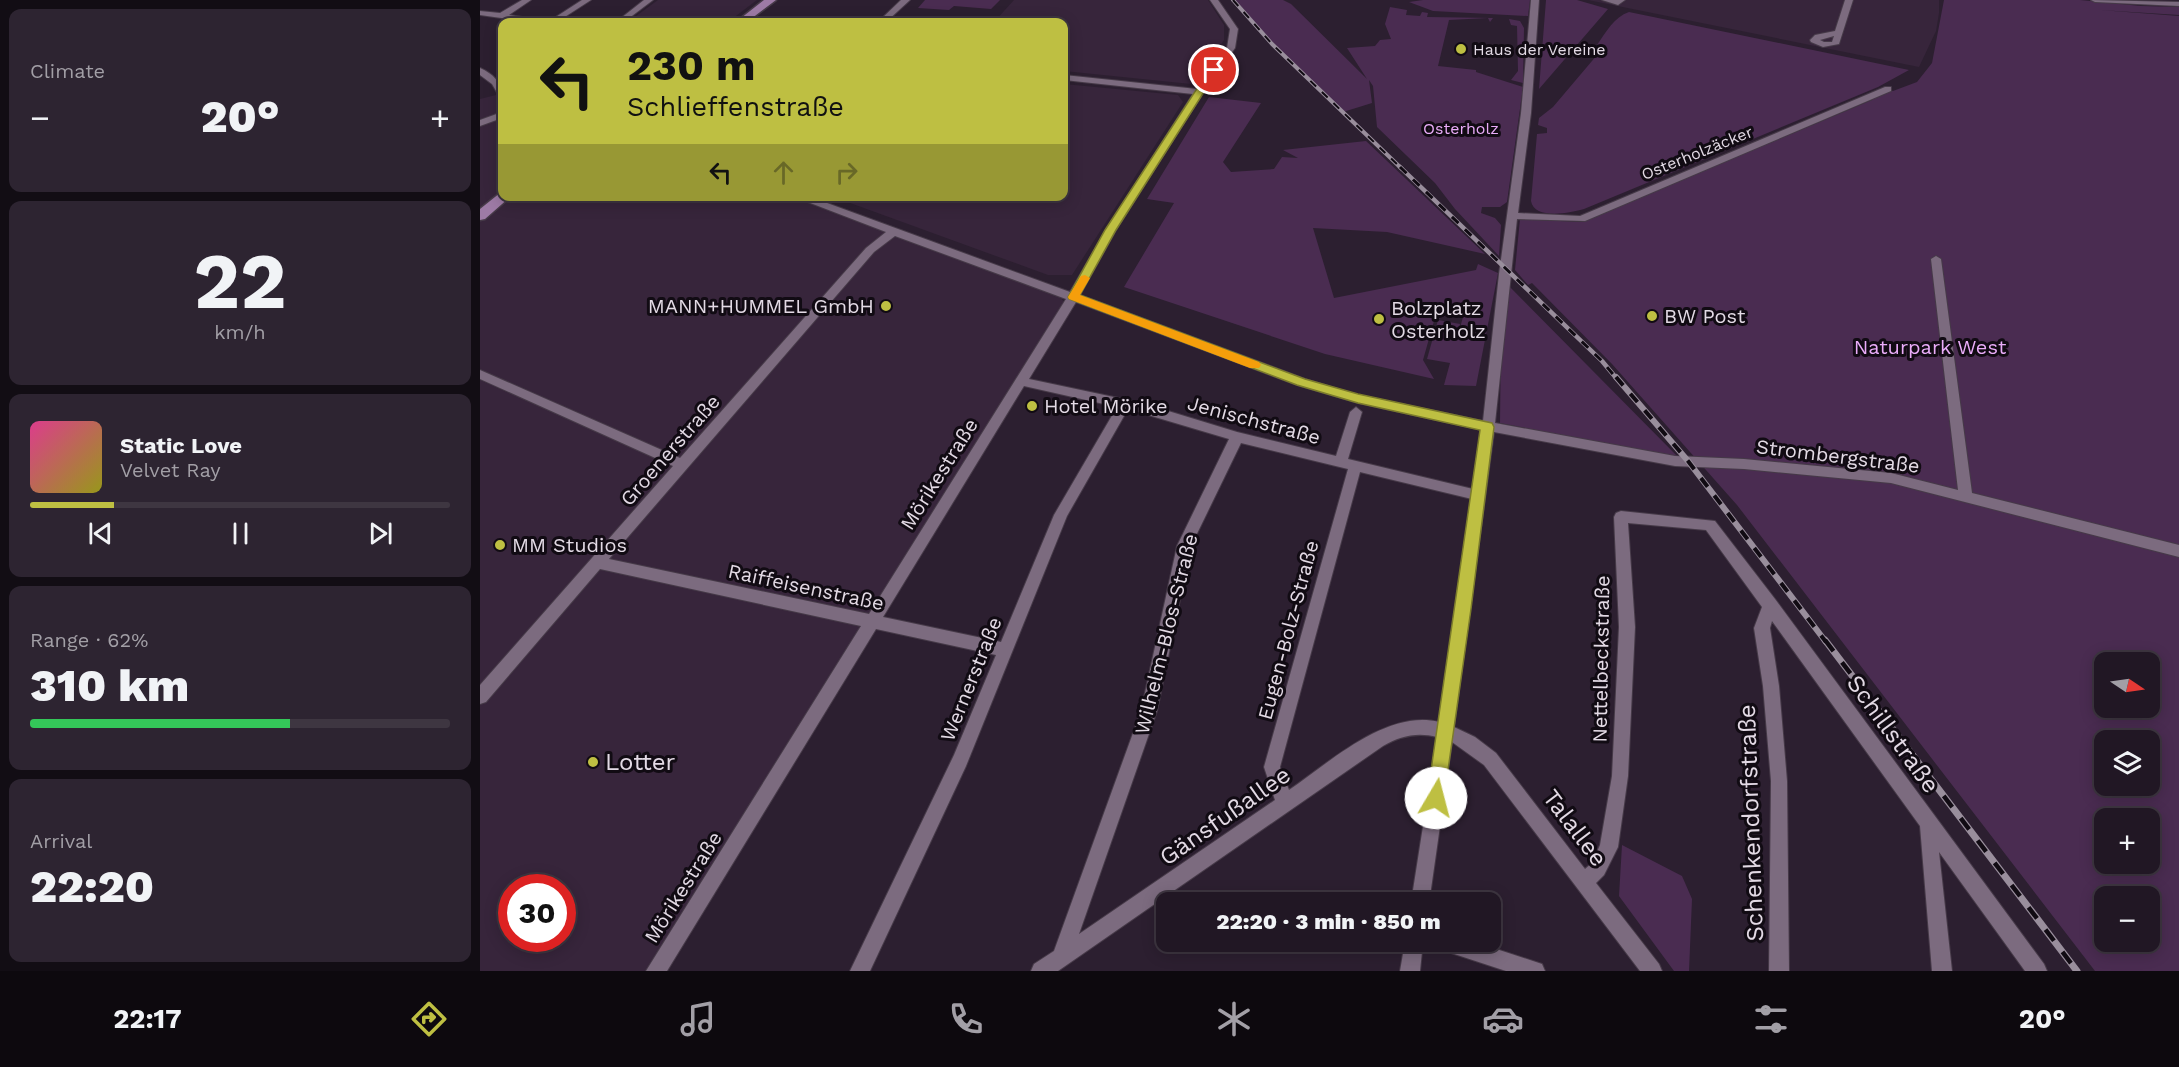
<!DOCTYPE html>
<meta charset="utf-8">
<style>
body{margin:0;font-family:"Work Sans",sans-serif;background:#2d2431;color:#f1f3f6;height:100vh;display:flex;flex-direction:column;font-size:22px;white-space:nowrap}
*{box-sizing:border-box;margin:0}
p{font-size:20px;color:#a29fa6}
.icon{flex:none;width:33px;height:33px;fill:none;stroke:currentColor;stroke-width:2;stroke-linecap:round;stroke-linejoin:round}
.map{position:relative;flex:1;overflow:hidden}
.sheet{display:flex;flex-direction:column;gap:9px;padding:9px;background:#120d14;width:480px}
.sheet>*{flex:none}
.top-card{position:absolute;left:18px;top:18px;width:570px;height:183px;border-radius:12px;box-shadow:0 3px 15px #0003,0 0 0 2px #3e3641;background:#bebf42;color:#111;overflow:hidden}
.needle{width:39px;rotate:103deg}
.tools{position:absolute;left:1614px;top:652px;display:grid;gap:12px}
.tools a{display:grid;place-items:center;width:66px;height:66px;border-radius:12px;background:#211724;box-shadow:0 3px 15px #0003,0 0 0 2px #3e3641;font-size:30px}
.speed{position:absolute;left:18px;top:874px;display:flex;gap:12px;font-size:30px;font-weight:700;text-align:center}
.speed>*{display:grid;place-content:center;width:78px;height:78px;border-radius:50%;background:#211724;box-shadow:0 3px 15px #0003,0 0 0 2px #3e3641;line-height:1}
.speed .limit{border:9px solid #d22;background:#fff;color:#111}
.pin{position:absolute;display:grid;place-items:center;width:51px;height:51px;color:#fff;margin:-26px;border:3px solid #fff;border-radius:50%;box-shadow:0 2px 6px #0007}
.me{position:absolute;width:66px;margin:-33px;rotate:8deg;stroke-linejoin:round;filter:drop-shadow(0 0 4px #0008)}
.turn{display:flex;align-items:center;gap:21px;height:126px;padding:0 30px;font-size:27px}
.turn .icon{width:78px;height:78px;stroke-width:2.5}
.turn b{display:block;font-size:42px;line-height:51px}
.lanes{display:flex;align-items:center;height:57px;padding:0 30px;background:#0003;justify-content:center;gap:30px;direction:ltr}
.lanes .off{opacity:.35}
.big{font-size:45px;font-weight:800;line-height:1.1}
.sheet .tile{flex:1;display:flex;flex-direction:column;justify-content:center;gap:9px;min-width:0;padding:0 21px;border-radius:12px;background:#2d2431}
.sheet .dial{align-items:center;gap:0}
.dial b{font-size:78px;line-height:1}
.song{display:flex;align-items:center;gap:18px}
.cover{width:72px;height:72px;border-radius:9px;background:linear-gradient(135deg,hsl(330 70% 55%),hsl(60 70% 35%))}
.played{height:6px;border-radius:3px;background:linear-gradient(90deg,#bebf42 20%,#3e3641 20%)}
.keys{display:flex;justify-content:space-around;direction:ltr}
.heat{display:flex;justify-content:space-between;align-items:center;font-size:33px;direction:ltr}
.charge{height:9px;border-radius:4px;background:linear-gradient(90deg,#34c759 62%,#3e3641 0)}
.trip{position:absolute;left:676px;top:892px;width:345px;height:60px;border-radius:12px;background:#211724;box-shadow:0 3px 15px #0003,0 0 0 2px #3e3641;font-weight:800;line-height:60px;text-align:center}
.tabs{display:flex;height:96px;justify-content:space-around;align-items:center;background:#0d090e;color:#a29fa6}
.tabs .icon{width:42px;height:42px}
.tabs .on{color:#bebf42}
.tabs b{font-size:27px;color:#f1f3f6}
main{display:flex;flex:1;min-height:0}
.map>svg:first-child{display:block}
.built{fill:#37253b;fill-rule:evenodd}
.green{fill:#4a2c51;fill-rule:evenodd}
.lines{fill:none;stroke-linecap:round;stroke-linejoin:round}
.minor-casing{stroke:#463a48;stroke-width:2}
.major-casing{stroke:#463a48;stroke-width:3}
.minor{fill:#7c6b7f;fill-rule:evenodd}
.major{fill:#9e7ba6;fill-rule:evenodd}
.rail-far3-casing{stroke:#998e9c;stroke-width:4}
.rail-far2-casing{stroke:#998e9c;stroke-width:4.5}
.rail-far1-casing{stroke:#998e9c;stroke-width:6}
.rail-casing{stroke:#998e9c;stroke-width:7}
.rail-far3{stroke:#110b13;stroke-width:2;stroke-dasharray:8;stroke-linecap:butt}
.rail-far2{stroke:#110b13;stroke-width:3;stroke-dasharray:9;stroke-linecap:butt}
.rail-far1{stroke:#110b13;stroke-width:4;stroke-dasharray:11;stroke-linecap:butt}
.rail{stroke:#110b13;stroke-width:4.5;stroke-dasharray:14;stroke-linecap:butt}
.route{fill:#bebf42;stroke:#7c7c2b;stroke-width:1.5}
.slow{fill:#f59e0b}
.poi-dot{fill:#bebf42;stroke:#110b13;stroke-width:2}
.labels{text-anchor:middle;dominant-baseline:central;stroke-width:6;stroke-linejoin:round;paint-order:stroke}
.far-poi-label{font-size:16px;fill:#e3dae5;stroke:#110b13;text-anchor:start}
.far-park-label{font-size:16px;fill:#eaacf9;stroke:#110b13}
.far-street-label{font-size:16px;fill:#e3dae5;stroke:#110b13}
.poi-label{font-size:20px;fill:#e3dae5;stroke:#110b13;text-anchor:start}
.park-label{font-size:20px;fill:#eaacf9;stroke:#110b13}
.street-label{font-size:20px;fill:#e3dae5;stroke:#110b13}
.near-street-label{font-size:24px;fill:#e3dae5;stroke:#110b13}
.near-poi-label{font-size:24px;fill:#e3dae5;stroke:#110b13;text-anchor:start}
</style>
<main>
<section class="sheet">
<div class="tile"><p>Climate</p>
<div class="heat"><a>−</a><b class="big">20°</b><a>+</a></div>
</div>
<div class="tile dial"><b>22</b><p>km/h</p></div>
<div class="tile">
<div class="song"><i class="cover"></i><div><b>Static Love</b><p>Velvet Ray</p></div></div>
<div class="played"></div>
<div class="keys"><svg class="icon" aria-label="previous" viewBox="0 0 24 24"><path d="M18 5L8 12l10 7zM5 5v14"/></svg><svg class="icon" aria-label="pause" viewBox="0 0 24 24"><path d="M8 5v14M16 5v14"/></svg><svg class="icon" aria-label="next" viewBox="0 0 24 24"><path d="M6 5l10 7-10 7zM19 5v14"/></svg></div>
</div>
<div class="tile"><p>Range · 62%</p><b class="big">310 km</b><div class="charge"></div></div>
<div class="tile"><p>Arrival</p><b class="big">22:20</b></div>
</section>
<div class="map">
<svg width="1699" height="971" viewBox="0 0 1699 971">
<rect width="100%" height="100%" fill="#2c1f30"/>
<path class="built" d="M 178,0 L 277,0 L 248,22 L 148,22 Z
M 534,0 L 728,0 L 744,25 L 744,40 L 717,82 L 711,84 L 584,71 L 584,22 L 514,22 Z
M 1108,0 L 1459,0 L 1459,13 L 1456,31 L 1439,67 Z
M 584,84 L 698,95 L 703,102 L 592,275 L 568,275 L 362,200 L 365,196 L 584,196 Z
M 16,95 L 22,110 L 22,196 L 317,197 L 577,291 L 585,304 L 167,971 L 0,971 L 0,99 ZM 32,888 L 82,888 L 82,939 L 32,939 Z"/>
<path class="green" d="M 445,0 L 520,0 L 511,9 L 474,6 L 469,10 L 438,8 Z
M 753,0 L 803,0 L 811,4 L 887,79 L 867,48 L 895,46 L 900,40 L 911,39 L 905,24 L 910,7 L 927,10 L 926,15 L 940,16 L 942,12 L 948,13 L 947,17 L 1013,18 L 1010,22 L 1008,18 L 969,20 L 958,66 L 996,70 L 996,72 L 1043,87 L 1027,202 L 1020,207 L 1002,207 L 1001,213 L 1015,218 L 1021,225 L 1019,256 L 975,209 L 955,183 L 897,127 L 893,86 L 889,80 L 892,103 L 863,112 L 792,44 Z
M 943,0 L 1050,0 L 1048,16 L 953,11 L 929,2 Z
M 1066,0 L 1097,0 L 1128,9 L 1059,89 Z
M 1464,0 L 1600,0 L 1661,6 L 1699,7 L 1699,15 L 1620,10 L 1699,16 L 1699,971 L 1615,971 L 1257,505 L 1132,364 L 1052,283 L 1048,285 L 1035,270 L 1040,219 L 1101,222 L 1392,100 L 1389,97 L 1408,89 L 1413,91 L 1437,82 L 1452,63 ZM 1624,663 L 1670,663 L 1670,708 L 1624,708 ZM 1624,741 L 1670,741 L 1670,786 L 1624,786 ZM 1624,819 L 1670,819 L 1670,864 L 1624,864 ZM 1624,897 L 1670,897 L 1670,942 L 1624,942 Z
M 1149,12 L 1429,70 L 1398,87 L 1104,209 C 1090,213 1054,220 1051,201 L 1057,134 L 1067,133 L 1067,128 L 1058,125 L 1059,118 L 1073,107 L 1123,48 L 1117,45 C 1126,32 1134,17 1149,12 Z
M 1029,19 L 1040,21 L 1044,28 L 1043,83 L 1031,80 L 1038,71 L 1037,26 L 1031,25 Z
M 729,97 L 781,103 L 743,162 L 751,172 L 794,169 L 802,157 L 818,158 L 803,150 L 886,141 L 1005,254 L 907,232 L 833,228 L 854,298 L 996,270 L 998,264 L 1018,273 L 996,386 L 964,385 L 970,363 L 947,359 L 958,320 L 980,324 L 979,331 L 986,307 L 954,321 L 943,360 L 954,379 L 845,354 L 644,287 L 694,203 L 667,199 Z
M 1024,281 L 1199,458 L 1020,423 L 1021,333 Z
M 1142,845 L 1202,876 L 1212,899 L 1209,971 L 1194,971 L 1139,896 Z"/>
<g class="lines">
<g class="minor-casing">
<path id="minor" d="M 42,0 L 51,0 L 29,15 L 62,20 L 66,22 L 49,22 L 0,15 L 0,11 L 20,13 Z
M 102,0 L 111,0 L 77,22 L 68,22 Z
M 164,0 L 173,0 L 144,22 L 136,22 Z
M 421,0 L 430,0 L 406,22 L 398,22 Z
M 730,0 L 738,0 L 758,29 L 755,48 L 723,93 L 636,230 L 600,295 L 825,379 L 878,395 L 1003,421 L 1019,274 L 1041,113 L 1051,0 L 1059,0 L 1051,113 L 1038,213 L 1100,216 L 1405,87 L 1411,87 L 1411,91 L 1105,221 L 1037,219 L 1015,423 L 1195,456 L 1264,459 L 1411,473 L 1478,490 L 1451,259 L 1456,256 L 1461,259 L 1492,493 L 1699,545 L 1699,557 L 1411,483 L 1264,469 L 1195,466 L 1014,432 L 974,727 L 995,737 L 1016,753 L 1105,869 L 1112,863 L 1120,845 L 1132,776 L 1139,627 L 1134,517 L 1136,513 L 1141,511 L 1235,521 L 1295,599 L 1564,964 L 1567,971 L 1545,971 L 1459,852 L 1472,971 L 1452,971 L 1440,826 L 1292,621 L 1290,628 L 1299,686 L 1307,781 L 1309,971 L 1289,971 L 1291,781 L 1283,686 L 1274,628 L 1282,607 L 1226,530 L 1148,523 L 1155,627 L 1148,776 L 1138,847 L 1124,875 L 1116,883 L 1179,964 L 1182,971 L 1160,971 L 1004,765 L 972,742 L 949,903 L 931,903 L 957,737 C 937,732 920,736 903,746 L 578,971 L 551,971 L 554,964 L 574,951 L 661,711 L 697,546 L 749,439 L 648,409 L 587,516 L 486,766 L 390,971 L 370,971 L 474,755 L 516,655 L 396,629 L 187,971 L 166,971 L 381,626 L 120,569 L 6,702 L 0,704 L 0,685 L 193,466 L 0,379 L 0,370 L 200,458 L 386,248 L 406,232 L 312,196 L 328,196 L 590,292 L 626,230 L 713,94 L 584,80 L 584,75 L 717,89 L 747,48 L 750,29 ZM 415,236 L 586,299 L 389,614 L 129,559 L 394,252 ZM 596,302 L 817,385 L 878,403 L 1002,430 L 993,489 L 868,459 L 882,412 L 876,407 L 870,412 L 856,456 L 757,432 L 662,403 L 549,379 ZM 544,386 L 637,407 L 574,515 L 521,642 L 403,617 ZM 761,443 L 868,469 L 784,767 L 795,800 L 599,934 L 677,711 L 711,546 ZM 880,472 L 992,499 L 959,722 C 907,709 850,762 809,790 L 800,767 Z
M 1122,0 L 1145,0 L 1138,5 Z
M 1365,0 L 1373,0 L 1359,44 L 1343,47 L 1331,42 L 1330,40 L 1335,35 L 1355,31 ZM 1354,36 L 1352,42 L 1344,42 L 1340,40 Z
M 1611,0 L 1699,2 L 1699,6 L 1615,2 Z
M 0,68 C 13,74 22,82 22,97 L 19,96 L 12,84 L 0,75 Z
M 22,112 L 22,118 L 0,126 L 0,120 Z
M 925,942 L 943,942 L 940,971 L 920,971 Z
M 957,942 L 995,942 L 1062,964 L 1065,971 L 1026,971 L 959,949 Z"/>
</g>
<g class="major-casing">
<path id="major" d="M 284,0 L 296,0 L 267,22 L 256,22 Z
M 20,193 L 22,193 L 22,196 L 31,196 L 5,219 L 0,220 L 0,209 Z"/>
</g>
<use href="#minor" class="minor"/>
<use href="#major" class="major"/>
<g class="rail-far3-casing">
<path id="rail-far3" d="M 753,0 L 792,44 L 922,169"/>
</g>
<g class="rail-far2-casing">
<path id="rail-far2" d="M 920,167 L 1122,361 L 1137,379"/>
</g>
<g class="rail-far1-casing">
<path id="rail-far1" d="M 1136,377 L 1208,461 L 1346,642"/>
</g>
<g class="rail-casing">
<path id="rail" d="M 1345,640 L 1597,971"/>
</g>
<use href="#rail-far3" class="rail-far3"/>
<use href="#rail-far2" class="rail-far2"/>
<use href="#rail-far1" class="rail-far1"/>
<use href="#rail" class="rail"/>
</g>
<path class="route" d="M 734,68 L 738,70 L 636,230 L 600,295 L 825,379 L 878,394 L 1012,423 L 1014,427 L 991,609 L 964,798 L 962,805 L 956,807 L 949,805 L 947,798 L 1000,430 L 878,403 L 817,385 L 589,299 L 588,297 L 625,230 L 729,70 Z"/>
<path class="slow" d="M 605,275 L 610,278 L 600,295 L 779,362 L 781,365 L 779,368 L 770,368 L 589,299 L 588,297 L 601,276 Z"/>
<g class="poi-dot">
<circle cx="981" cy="49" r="6"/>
<circle cx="406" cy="306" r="6"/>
<circle cx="1172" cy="316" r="6"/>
<circle cx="899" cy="319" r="6"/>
<circle cx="552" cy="406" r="6"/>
<circle cx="20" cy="545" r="6"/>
<circle cx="113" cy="762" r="6"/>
</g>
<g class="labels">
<g class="far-poi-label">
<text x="993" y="49">Haus der Vereine</text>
</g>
<g class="far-park-label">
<text x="981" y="128">Osterholz</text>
</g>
<g class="far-street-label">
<text transform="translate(1217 153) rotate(-22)">Osterholzäcker</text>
</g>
<g class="poi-label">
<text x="394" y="306" text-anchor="end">MANN+HUMMEL GmbH</text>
<text x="911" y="308">Bolzplatz<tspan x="911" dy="23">Osterholz</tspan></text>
<text x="1184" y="316">BW Post</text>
<text x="564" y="406">Hotel Mörike</text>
<text x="32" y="545">MM Studios</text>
</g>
<g class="park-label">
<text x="1450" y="347">Naturpark West</text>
</g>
<g class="street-label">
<text transform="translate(774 420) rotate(15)">Jenischstraße</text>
<text transform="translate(190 450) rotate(-49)">Groenerstraße</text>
<text transform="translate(1358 456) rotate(7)">Strombergstraße</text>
<text transform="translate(459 474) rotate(-58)">Mörikestraße</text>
<text transform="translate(326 587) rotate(12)">Raiffeisenstraße</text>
<text transform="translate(808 630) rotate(-75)">Eugen-Bolz-Straße</text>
<text transform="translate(686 634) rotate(-76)">Wilhelm-Blos-Straße</text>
<text transform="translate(1121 659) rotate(-89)">Nettelbeckstraße</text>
<text transform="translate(491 679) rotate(-68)">Wernerstraße</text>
<text transform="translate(203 887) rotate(-58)">Mörikestraße</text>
</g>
<g class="near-street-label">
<text transform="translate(1413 734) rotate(54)">Schillstraße</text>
<text transform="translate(745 816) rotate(-35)">Gänsfußallee</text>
<text transform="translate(1271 823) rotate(-92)">Schenkendorfstraße</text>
<text transform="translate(1095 828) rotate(53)">Talallee</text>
</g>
<g class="near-poi-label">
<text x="125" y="762">Lotter</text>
</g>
</g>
</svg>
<div class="tools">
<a><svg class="needle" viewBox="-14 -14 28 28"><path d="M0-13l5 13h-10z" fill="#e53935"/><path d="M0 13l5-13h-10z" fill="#a29fa6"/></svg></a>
<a><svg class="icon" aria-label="layers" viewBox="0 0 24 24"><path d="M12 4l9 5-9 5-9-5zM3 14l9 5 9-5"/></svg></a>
<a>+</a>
<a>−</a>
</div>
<div class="speed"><div class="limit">30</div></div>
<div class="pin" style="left:734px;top:70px;background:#d93025"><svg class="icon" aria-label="arrive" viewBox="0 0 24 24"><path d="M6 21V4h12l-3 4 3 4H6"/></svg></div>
<svg class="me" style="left:956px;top:798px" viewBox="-20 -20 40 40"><circle r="19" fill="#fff"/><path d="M0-13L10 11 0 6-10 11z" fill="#bebf42"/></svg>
<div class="trip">22:20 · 3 min · 850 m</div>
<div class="top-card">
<div class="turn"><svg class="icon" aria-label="left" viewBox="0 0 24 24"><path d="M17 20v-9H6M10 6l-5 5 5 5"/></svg><div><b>230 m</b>Schlieffenstraße</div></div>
<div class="lanes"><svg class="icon" aria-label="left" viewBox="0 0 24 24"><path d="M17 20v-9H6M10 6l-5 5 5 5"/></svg><svg class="icon off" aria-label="ahead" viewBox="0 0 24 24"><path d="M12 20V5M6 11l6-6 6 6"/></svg><svg class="icon off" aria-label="right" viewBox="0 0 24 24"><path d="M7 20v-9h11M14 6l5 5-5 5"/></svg></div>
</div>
</div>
</main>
<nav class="tabs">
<b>22:17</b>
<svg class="icon on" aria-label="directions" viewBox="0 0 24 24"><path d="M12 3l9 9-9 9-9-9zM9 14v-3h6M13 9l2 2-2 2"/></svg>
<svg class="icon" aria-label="music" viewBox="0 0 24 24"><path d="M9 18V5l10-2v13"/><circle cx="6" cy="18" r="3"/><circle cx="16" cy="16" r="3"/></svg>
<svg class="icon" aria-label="phone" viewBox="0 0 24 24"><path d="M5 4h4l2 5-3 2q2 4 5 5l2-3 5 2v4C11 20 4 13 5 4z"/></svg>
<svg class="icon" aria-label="climate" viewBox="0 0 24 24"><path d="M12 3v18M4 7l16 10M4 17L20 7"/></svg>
<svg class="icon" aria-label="car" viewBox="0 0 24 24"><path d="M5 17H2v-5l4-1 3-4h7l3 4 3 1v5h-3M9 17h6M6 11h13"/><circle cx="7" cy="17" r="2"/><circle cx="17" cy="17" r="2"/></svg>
<svg class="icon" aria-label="filters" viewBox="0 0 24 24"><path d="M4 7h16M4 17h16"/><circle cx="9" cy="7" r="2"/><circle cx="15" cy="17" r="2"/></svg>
<b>20°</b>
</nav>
